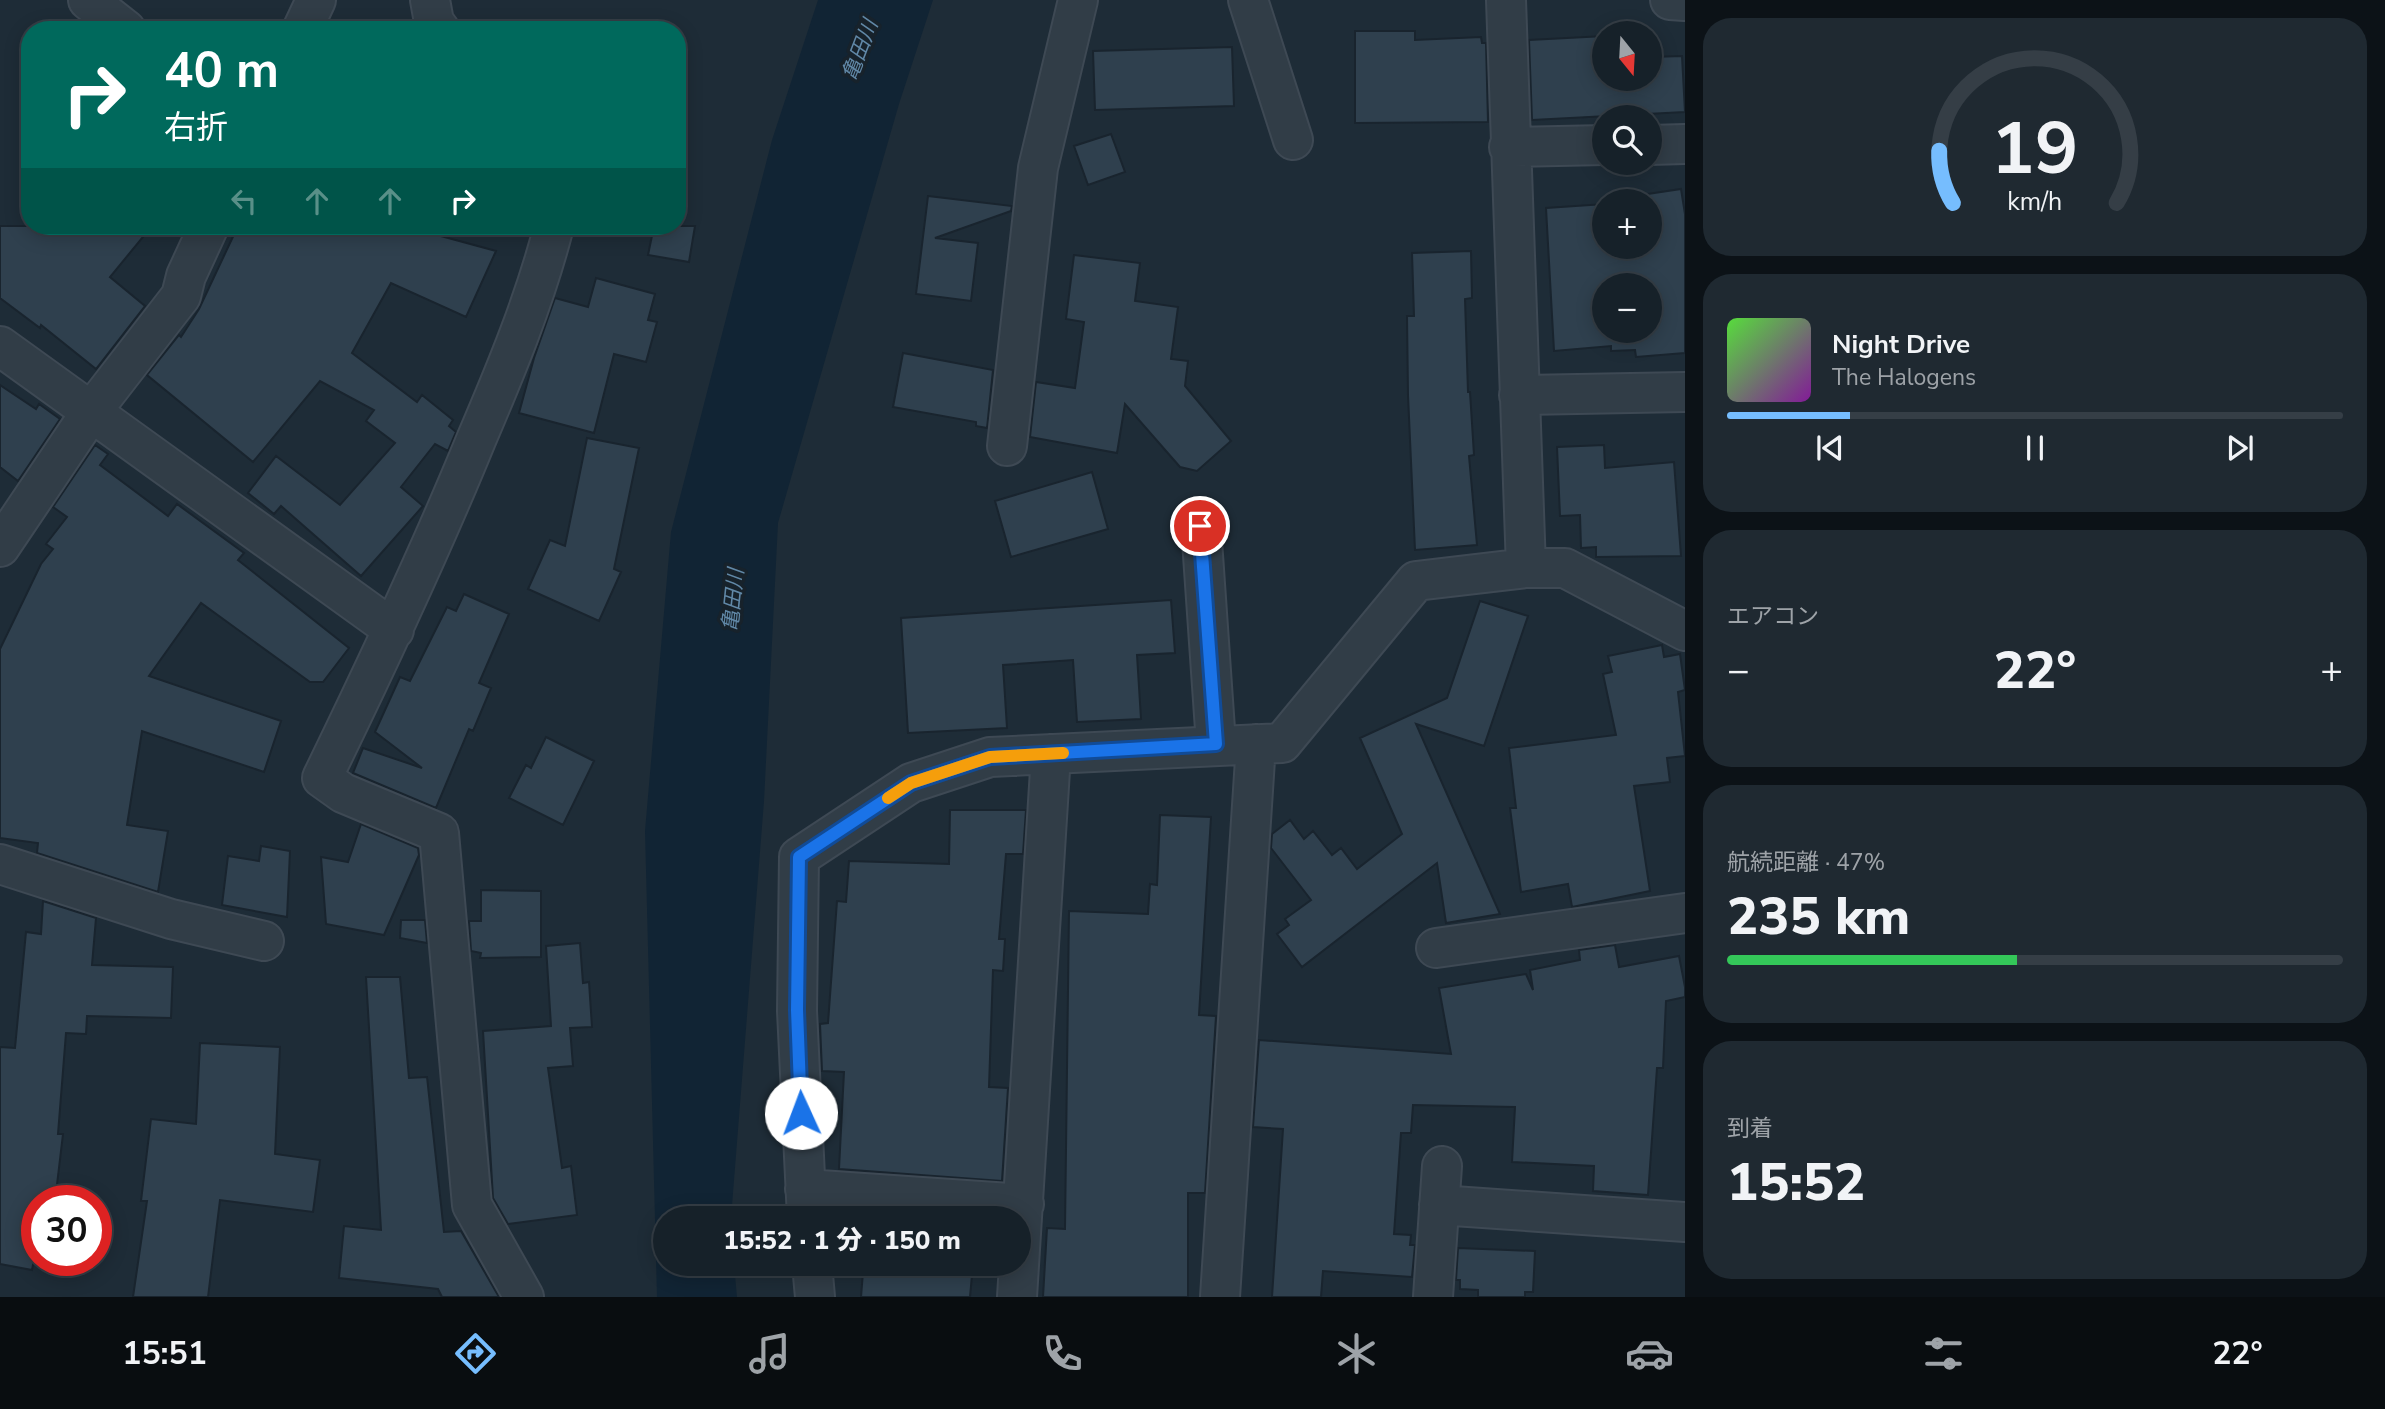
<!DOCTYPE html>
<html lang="ja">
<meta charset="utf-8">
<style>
body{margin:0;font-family:"Nunito Sans","Noto Sans JP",sans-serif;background:#1f2931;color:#f1f3f6;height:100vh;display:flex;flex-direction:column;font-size:26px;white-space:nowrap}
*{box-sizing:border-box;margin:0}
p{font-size:23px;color:#9ea3a8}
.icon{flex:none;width:38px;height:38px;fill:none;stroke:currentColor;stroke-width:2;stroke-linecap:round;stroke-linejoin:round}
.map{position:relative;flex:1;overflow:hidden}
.drawer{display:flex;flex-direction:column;gap:18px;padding:18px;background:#0c1217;width:700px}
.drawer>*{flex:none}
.hud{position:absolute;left:21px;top:21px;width:665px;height:214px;border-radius:28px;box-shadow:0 4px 18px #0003,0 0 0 2px #353e46;background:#00695c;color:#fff;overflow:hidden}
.needle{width:46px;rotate:162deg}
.tools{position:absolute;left:1592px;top:21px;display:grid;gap:14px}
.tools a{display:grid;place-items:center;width:70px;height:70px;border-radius:50%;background:#162129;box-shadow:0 4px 18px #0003,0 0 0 2px #353e46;font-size:35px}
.speed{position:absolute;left:21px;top:1185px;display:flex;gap:14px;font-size:35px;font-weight:700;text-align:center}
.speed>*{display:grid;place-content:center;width:91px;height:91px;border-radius:50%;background:#162129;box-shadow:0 4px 18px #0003,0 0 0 2px #353e46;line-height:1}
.speed .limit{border:10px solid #d22;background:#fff;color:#111}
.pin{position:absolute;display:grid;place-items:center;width:60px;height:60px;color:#fff;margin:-30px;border:4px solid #fff;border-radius:50%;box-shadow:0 2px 7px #0007}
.me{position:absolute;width:77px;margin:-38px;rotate:358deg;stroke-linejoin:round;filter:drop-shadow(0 0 5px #0008)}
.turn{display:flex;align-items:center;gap:24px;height:147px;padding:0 28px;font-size:32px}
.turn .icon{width:91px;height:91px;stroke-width:2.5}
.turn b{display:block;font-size:49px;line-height:60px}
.lanes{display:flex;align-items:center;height:66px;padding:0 28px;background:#0003;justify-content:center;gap:35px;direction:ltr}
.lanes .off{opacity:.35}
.big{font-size:52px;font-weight:800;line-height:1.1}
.drawer .widget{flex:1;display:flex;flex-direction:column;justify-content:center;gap:10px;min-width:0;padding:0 24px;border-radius:28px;background:#1f2931}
.drawer .dial{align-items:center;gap:0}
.dial svg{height:182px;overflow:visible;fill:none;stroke:#353e46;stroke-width:7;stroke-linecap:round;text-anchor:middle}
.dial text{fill:#f1f3f6;stroke:none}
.song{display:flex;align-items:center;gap:21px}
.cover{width:84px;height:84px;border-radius:10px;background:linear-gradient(135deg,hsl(110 70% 55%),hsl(290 70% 35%))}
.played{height:7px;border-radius:4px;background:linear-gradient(90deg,#76bdfe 20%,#353e46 20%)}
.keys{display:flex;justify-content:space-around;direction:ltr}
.heat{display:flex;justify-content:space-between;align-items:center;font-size:38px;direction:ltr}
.charge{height:10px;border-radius:5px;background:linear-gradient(90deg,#34c759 47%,#353e46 0)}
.trip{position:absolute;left:653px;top:1206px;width:378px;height:70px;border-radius:35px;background:#162129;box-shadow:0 4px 18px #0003,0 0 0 2px #353e46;font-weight:800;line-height:70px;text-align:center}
.menu{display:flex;height:112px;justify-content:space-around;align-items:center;background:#090d10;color:#9ea3a8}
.menu .icon{width:49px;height:49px}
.menu .on{color:#76bdfe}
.menu b{font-size:32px;color:#f1f3f6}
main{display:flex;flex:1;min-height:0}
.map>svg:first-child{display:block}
.water{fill:#112434}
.building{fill:#2f404e;stroke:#19242e;stroke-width:2;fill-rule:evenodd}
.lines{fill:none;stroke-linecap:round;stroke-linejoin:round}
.minor-casing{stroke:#3e4954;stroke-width:42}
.minor{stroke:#313d47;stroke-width:38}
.route-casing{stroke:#114b97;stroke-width:18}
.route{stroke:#1a73e8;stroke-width:12}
.slow{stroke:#f59e0b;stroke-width:12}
.labels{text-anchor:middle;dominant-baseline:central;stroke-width:7;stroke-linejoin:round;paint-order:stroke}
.water-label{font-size:21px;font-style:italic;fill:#6188a7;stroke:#17222b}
</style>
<main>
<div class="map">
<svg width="1685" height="1297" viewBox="0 0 1685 1297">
<rect width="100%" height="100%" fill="#1e2c37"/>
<path class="water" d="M 818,0 L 933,0 L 899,104 L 778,523 L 764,801 L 731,1218 L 665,1218 L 665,1264 L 734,1264 L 737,1297 L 657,1297 L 645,831 L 671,532 L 772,140 Z"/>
<path class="building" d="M 1355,31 L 1415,31 L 1415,40 L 1481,37 L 1482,43 L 1486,43 L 1488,122 L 1355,123 Z
M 1605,36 L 1605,79 L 1650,79 L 1650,57 L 1682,56 L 1685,112 L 1532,120 L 1529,40 Z
M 1232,47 L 1234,106 L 1095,110 L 1093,51 Z
M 1111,134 L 1125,172 L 1088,185 L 1074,146 Z
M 1681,189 L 1685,214 L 1685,353 L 1636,357 L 1635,350 L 1611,351 L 1611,346 L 1554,351 L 1546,208 L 1605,204 L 1605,247 L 1650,247 L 1650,201 L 1622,201 L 1621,198 ZM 1605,285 L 1650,285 L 1650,331 L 1605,331 Z
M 928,196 L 1012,206 L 1011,211 L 935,238 L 978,243 L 971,301 L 916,294 Z
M 0,226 L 152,226 L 110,277 L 145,306 L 96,369 L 41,325 L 40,328 L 0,298 Z
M 238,226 L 404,226 L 496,251 L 466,317 L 391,283 L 352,353 L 417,402 L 422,395 L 453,420 L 449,426 L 456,432 L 448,451 L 435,444 L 401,487 L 423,506 L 361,576 L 281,506 L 274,514 L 248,493 L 276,456 L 340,505 L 395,443 L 366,421 L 374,410 L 320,381 L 253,462 L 147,375 L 179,335 L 181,337 L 199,309 Z
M 654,226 L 695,226 L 689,262 L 648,255 Z
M 1471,251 L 1472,298 L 1465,299 L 1468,392 L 1470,392 L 1474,455 L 1469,456 L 1477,545 L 1415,550 L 1408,395 L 1407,316 L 1414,316 L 1412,253 Z
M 1074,255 L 1140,263 L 1135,301 L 1178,307 L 1171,359 L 1188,361 L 1185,386 L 1231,441 L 1197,471 L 1180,467 L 1125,404 L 1117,453 L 1030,437 L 1036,382 L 1075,388 L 1084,322 L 1066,319 Z
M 596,278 L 655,294 L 648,320 L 657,322 L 646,362 L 614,354 L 594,433 L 519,413 L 534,358 L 555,298 L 588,307 Z
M 903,353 L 993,370 L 987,428 L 976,426 L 976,422 L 893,407 Z
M 0,385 L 36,409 L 39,404 L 60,419 L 18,481 L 0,467 Z
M 587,438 L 639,448 L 614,569 L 621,572 L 599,621 L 528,589 L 550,540 L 565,546 Z
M 95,445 L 108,454 L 100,465 L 168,516 L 177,504 L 244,553 L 238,560 L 349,648 L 323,682 L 310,682 L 201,603 L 149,676 L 281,721 L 264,772 L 142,731 L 127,825 L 168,831 L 158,892 L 37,853 L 38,843 L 0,838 L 0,649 L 41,564 L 53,549 L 46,544 L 67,517 L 53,507 Z
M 1604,445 L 1605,468 L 1674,462 L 1681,556 L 1596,557 L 1596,547 L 1581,548 L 1580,515 L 1560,516 L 1557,447 Z
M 1092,472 L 1108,529 L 1011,557 L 995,501 Z
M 464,594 L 509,614 L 479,683 L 491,688 L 473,731 L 469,729 L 436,808 L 353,773 L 363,748 L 422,768 L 375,732 L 400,677 L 410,681 L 447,607 L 456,611 Z
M 1171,600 L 1175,653 L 1137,655 L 1141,719 L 1077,722 L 1073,660 L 1003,665 L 1007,728 L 908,733 L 901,618 Z
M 1480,601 L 1528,616 L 1484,746 L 1416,724 L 1500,914 L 1446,923 L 1437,863 L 1302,967 L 1277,934 L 1289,925 L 1285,919 L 1311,900 L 1271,848 L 1272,834 L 1290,820 L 1304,839 L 1313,831 L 1332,855 L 1341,848 L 1357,869 L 1402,834 L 1360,738 L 1447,698 Z
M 1662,645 L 1664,657 L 1680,654 L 1685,690 L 1678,692 L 1685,756 L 1667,758 L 1670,782 L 1634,786 L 1650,891 L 1572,907 L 1568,884 L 1521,892 L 1510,808 L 1516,808 L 1509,748 L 1616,735 L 1603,674 L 1612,672 L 1608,656 Z
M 546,737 L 594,761 L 563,825 L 509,798 L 526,765 L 531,768 Z
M 950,810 L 1026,810 L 1023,854 L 1006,854 L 999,939 L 1005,939 L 1003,971 L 993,970 L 989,1087 L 1008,1088 L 1002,1181 L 839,1169 L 844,1072 L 822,1071 L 820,1024 L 828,1023 L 837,901 L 846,902 L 849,861 L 949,864 Z
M 1160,815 L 1211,817 L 1199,1015 L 1216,1016 L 1205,1193 L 1188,1193 L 1188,1297 L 1043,1297 L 1047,1228 L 1065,1229 L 1069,911 L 1148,914 L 1150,884 L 1157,885 Z
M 361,824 L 418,848 L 419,855 L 384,935 L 326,924 L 321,857 L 348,862 Z
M 261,846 L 290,851 L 287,917 L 222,905 L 228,856 L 259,861 Z
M 481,890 L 541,891 L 541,957 L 480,958 L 481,953 L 471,951 L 469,921 L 481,921 Z
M 43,901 L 96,918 L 92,965 L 173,967 L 171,1018 L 87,1016 L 86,1034 L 66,1033 L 58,1134 L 63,1134 L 56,1193 L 47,1192 L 45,1200 L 37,1200 L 37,1245 L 32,1270 L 0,1264 L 0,1047 L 15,1048 L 26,932 L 41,934 Z
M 401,920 L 425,920 L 427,943 L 400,938 Z
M 580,943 L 583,983 L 589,982 L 592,1027 L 570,1028 L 573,1066 L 548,1068 L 562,1168 L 571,1166 L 577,1215 L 508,1224 L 493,1198 L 483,1031 L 551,1026 L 546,946 Z
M 1615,945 L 1619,967 L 1679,956 L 1685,987 L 1685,997 L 1666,1001 L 1663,1068 L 1657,1068 L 1648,1195 L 1593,1191 L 1594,1166 L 1512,1162 L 1515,1107 L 1413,1105 L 1411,1133 L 1401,1133 L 1394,1234 L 1411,1235 L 1410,1245 L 1415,1245 L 1412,1277 L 1323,1271 L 1321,1297 L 1272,1297 L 1283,1129 L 1253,1127 L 1259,1040 L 1451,1054 L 1439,988 L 1526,974 L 1533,990 L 1530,970 L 1580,960 L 1579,950 Z
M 366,977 L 400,977 L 409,1078 L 427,1077 L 444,1232 L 461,1231 L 499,1297 L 442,1297 L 438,1289 L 339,1278 L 344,1226 L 381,1230 Z
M 200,1043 L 280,1047 L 275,1154 L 320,1160 L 313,1212 L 220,1200 L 208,1297 L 133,1297 L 147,1201 L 141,1201 L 151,1119 L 196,1124 Z
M 1458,1248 L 1535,1251 L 1533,1292 L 1525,1292 L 1525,1297 L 1478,1297 L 1478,1290 L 1460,1289 L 1460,1280 L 1456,1280 Z
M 834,1264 L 973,1264 L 970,1297 L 861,1297 L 863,1272 L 835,1270 Z"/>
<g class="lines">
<g class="minor-casing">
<path id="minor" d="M 88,0 L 126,30
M 430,0 L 434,22 L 440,30
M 1248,0 L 1293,140
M 1506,0 L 1526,568
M 1670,0 L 1685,1
M 302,30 L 316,0
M 1650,145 L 1685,144
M 1509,147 L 1605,145
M 0,346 L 394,630
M 1519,395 L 1685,392
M 1007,446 L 1038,168 L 1078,0
M 1201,526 L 1216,744
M 0,547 L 91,412 L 181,296 L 186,276 L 209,226
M 0,864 L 171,919 L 264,941
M 1436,948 L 1685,913
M 805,1189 L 1024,1204
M 1439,1205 L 1685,1222
M 807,1218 L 797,1011 L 799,857 L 911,783 L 990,757 L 1282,743 L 1416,581 L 1526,568 L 1565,568 L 1685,631
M 812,1264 L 815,1297
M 524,1297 L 472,1205 L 439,833 L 343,793 L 322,778 C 376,667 429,555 476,440 C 506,370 535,300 554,226
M 1017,1297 L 1051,754
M 1220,1297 L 1256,744
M 1433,1297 L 1442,1166"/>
</g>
<use href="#minor" class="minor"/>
</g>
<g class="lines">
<g class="route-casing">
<path id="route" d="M 801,1113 L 797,1010 L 799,857 L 911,783 L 990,757 L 1216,744 L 1200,526"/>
</g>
<use href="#route" class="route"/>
<path class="slow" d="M 888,798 L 911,783 L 990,757 L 1063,753"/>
</g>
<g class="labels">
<g class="water-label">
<text transform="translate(860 50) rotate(-69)">亀田川</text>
<text transform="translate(733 600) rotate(-84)">亀田川</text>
</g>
</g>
</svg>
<div class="tools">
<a><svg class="needle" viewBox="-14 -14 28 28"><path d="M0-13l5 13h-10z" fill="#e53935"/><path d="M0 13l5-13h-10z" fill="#9ea3a8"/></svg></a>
<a><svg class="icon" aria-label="search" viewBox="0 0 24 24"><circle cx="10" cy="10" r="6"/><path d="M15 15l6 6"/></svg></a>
<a>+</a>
<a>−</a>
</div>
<div class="speed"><div class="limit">30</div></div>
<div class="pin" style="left:1200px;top:526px;background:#d93025"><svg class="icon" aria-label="arrive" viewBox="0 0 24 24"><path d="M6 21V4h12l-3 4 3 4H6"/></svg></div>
<svg class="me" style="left:801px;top:1113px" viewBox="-20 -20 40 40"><circle r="19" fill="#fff"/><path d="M0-13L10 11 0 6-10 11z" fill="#1a73e8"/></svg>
<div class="trip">15:52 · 1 分 · 150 m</div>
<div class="hud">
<div class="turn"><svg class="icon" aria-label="right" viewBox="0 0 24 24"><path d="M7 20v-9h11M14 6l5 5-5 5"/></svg><div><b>40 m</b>右折</div></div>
<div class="lanes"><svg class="icon off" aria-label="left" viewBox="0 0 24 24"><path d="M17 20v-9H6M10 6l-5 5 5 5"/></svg><svg class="icon off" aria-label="ahead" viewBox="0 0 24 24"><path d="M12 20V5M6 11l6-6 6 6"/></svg><svg class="icon off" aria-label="ahead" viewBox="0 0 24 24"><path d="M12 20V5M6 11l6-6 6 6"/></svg><svg class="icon" aria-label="right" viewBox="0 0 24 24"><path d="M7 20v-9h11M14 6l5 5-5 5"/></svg></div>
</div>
</div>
<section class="drawer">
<div class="widget dial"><svg viewBox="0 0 100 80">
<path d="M14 69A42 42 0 1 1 86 69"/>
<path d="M14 69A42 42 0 0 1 8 46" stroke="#76bdfe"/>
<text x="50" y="56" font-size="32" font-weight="700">19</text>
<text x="50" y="72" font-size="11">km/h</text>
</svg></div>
<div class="widget">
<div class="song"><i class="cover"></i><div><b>Night Drive</b><p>The Halogens</p></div></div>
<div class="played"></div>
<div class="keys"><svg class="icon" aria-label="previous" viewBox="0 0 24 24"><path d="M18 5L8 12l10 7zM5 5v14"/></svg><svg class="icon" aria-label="pause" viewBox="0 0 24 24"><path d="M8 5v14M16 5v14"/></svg><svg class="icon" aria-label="next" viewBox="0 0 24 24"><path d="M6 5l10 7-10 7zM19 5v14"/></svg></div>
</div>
<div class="widget"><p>エアコン</p>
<div class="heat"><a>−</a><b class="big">22°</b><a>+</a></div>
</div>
<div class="widget"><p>航続距離 · 47%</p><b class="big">235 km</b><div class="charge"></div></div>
<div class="widget"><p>到着</p><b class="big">15:52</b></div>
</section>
</main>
<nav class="menu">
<b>15:51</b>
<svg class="icon on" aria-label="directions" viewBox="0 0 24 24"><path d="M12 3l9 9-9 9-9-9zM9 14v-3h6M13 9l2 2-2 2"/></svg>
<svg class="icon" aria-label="music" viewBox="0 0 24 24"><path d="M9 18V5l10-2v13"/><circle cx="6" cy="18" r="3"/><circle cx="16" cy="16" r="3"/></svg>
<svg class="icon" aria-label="phone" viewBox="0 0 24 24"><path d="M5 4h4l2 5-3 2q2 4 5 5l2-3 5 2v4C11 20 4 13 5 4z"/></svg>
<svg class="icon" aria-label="climate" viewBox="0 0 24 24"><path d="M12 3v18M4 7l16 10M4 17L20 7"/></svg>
<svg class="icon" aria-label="car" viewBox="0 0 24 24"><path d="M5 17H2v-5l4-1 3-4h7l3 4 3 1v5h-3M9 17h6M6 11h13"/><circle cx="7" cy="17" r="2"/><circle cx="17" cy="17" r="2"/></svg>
<svg class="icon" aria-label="filters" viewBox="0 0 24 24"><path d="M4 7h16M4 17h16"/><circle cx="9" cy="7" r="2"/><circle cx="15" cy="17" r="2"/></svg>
<b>22°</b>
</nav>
